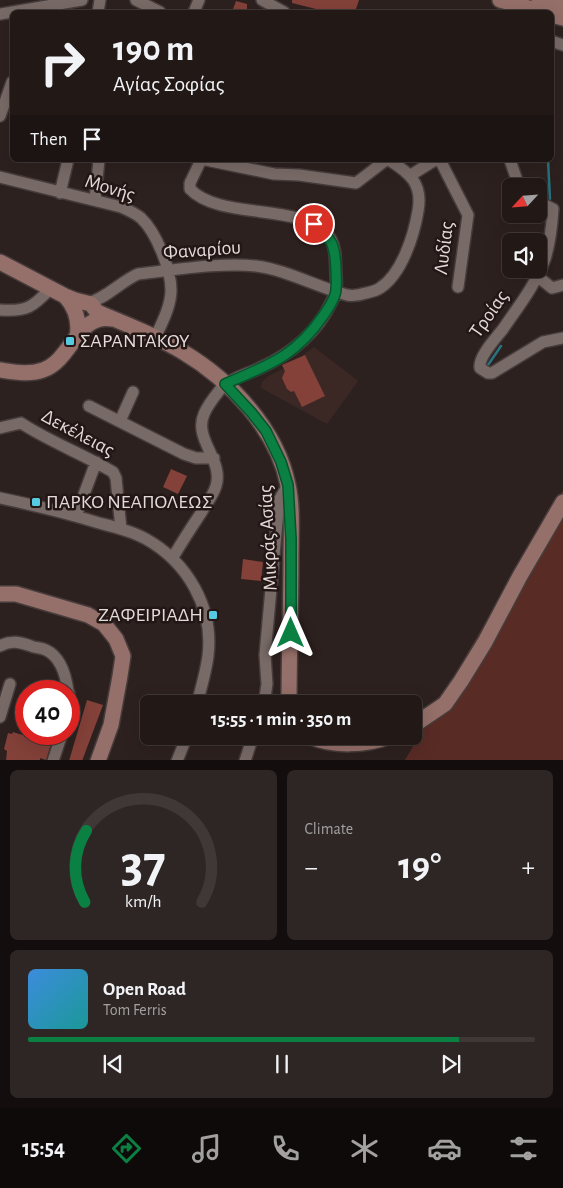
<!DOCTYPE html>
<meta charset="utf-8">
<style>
body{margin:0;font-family:"Alegreya Sans",sans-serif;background:#2e2624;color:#f1f3f6;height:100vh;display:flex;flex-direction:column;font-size:19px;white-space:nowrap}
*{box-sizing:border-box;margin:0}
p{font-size:16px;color:#a2a0a1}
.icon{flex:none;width:28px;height:28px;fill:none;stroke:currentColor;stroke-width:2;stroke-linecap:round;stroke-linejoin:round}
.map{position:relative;height:760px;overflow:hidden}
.side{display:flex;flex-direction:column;gap:10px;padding:10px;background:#130e0d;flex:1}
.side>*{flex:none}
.guide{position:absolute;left:10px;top:10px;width:544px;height:152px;border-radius:8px;box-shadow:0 5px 20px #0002,0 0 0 1px #3f3836;background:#221917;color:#f1f3f6;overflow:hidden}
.needle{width:32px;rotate:244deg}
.tools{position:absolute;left:502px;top:178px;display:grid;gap:10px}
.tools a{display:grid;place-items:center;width:45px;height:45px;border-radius:8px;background:#221917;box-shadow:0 5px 20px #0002,0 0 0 1px #3f3836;font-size:25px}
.speed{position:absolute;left:15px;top:680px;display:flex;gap:10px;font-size:25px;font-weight:700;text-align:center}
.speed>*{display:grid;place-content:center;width:65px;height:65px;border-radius:50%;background:#221917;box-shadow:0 5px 20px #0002,0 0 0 1px #3f3836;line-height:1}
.speed .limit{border:8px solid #d22;background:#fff;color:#111}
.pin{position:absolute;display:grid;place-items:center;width:42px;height:42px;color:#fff;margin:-21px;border:2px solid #fff;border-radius:50%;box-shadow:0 1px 5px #0007}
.me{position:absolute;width:55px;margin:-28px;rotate:0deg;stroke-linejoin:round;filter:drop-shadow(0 0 4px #0008)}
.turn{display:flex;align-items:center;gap:18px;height:105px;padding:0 20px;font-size:22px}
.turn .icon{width:65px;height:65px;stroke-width:2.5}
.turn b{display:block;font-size:35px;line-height:42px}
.then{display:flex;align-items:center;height:48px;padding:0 20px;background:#0003;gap:10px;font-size:19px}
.big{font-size:38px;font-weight:600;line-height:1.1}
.side .widget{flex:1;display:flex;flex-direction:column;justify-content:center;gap:8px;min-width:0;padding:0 18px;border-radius:8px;background:#2e2624}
.side .dial{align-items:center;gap:0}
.dial svg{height:130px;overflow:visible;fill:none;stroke:#3f3836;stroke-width:7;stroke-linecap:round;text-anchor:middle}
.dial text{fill:#f1f3f6;stroke:none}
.song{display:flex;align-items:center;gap:15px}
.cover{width:60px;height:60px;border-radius:8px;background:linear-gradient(135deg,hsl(210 70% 55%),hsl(180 70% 35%))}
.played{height:5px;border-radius:2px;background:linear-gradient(90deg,#0b8043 85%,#3f3836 85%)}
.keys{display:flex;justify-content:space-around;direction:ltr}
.heat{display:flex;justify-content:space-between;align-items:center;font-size:28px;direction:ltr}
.side .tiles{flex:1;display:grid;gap:10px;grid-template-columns:1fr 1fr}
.widget:last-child{grid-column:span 2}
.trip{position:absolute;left:140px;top:695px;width:282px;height:50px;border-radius:8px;background:#221917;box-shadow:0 5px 20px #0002,0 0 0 1px #3f3836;font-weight:600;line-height:50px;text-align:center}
.tab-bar{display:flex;height:80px;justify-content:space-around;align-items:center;background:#0e0a09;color:#a2a0a1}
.tab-bar .icon{width:35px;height:35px}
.tab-bar .current{color:#0b8043}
.tab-bar b{font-size:22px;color:#f1f3f6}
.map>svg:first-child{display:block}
.built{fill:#3b2825}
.green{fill:#592b25}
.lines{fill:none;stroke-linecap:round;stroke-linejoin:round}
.stream{stroke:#297280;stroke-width:2.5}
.building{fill:#834139}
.street-casing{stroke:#463c3b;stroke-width:14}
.secondary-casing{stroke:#463c3b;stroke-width:18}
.street{stroke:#786a67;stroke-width:11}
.secondary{stroke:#956f69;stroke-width:15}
.route-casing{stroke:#07532c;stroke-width:12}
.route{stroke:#0b8043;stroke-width:9}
.poi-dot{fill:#55cae0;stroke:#231716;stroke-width:2}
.labels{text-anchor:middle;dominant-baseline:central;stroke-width:5;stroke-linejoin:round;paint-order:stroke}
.street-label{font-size:20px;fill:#e3dbd9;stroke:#231716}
.poi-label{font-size:20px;fill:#e3dbd9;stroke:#231716;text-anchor:start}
</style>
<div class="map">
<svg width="563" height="761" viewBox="0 0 563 761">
<rect width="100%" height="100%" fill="#2d211f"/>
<path class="built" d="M 314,347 L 358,381 L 327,424 L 261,388 L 262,382 L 267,377 L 287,367 Z"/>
<path class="green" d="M 563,490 L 563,760 L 405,760 Z"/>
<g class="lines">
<path class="stream" d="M 548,160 L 550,199
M 486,368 L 501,346"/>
</g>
<path class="building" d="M 292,0 L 359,0 L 355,12 L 328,12 L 292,3 Z
M 236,1 L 247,4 L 247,12 L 232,12 Z
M 305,355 L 325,396 L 302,407 L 294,391 L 291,392 L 287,389 L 282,378 L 285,371 L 282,365 Z
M 171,469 L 187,476 L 178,494 L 163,487 Z
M 243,559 L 263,562 L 261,581 L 241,579 Z
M 87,700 L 103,705 L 82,761 L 69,761 Z
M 13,732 L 51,744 L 46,760 L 40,758 L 40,761 L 6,761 L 7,751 L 4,749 L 8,733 L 12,734 Z"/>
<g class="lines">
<g class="street-casing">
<path id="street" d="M 136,0 L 160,12
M 262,0 L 284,12
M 98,12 L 100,0
M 194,12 L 199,0
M 0,14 L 82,0
M 551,41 L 563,45
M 0,116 L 12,82
M 206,160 L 274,174 L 299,175 L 356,183 L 386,160
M 440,160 L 468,215 L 458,287
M 510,160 L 519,186
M 411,175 L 435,160
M 0,177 L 121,207 C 128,210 135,213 141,218 C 156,232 171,269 171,290 C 171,306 162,323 155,338
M 60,193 L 68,160
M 95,200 L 99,160
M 539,202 L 553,209 C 552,225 550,243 545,259 C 536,284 518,307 503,329 C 496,338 478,357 480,368 L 488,373 L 492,373 L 543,342 L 563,338
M 537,276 L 552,288 L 563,285
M 88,303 C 107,298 120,282 138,274 C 175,270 220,262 256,266 C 287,270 317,287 347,295 C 353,296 360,295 366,293 C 370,292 376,291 380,288 C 402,274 414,235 418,211 C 423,184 410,173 389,160
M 0,310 C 27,312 33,307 51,288
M 89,406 L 184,454 L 196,458 L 214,458
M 120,421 L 133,392
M 0,428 L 21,423 C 50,442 83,454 113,472 L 116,478 L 121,529
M 0,498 C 33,505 67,513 99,523 C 115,527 132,531 146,539 C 187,562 214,607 208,656 C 206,672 201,688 197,704
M 76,516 L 96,462
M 173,557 C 182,542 191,528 201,513 C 206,504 213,496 216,486 C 224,460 193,439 204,414 C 208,404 216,395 223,386 C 230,379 250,373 260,368 C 291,354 316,334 331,303 C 333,299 336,294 336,289 C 337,284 336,279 336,274 C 335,261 337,245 327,234 C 300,203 219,220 190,189 L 190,183 L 201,160
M 0,646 C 12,639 22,643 34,647 C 38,648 42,648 46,650 C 61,657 66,676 68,691
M 69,693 L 69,715
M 264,704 L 267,684 L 265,655 L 279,500 L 288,485
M 0,717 L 10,684
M 53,761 L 62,734
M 177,761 L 187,736
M 245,761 L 253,736"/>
</g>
<g class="secondary-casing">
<path id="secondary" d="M 500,0 L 543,12
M 539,0 L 563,7
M 551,15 L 563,18
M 0,262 L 65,296 L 75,300 L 91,304 L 97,312 C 126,324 156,336 183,352 C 230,380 277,429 288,485 C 293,507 291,533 291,556 C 291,606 289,655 289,704
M 65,296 C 76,308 80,321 77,337
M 0,370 C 14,372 29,375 43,370 C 72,360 77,313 112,319
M 0,594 L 16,594 L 88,615 L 104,624 L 116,639 L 123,656 L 120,676 L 111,725 L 98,761
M 414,725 L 445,704 L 461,681 L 485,642 L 520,576 L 563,502
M 309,736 C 332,747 366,746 390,736"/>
</g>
<use href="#street" class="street"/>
<use href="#secondary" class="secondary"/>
</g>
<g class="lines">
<g class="route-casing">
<path id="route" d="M 291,633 L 291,539 L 288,485 L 281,462 L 266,431 L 251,412 L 225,384 C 268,365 295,357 323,316 C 328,309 336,297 336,289 C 337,282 336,276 336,269 C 335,246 333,239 314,224"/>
</g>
<use href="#route" class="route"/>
</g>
<g class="poi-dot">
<rect x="65" y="336" width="10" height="10" rx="2.5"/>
<rect x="31" y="497" width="10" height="10" rx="2.5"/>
<rect x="208" y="610" width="10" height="10" rx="2.5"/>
</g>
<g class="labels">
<g class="street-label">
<text transform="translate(110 188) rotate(17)">Μονής</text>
<text transform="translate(444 248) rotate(-83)">Λυδίας</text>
<text transform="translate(202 250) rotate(-4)">Φαναρίου</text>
<text transform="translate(489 314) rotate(-55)">Τροίας</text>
<text transform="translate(78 433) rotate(28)">Δεκέλειας</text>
<text transform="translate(268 538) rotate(-93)">Μικράς Ασίας</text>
</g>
<g class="poi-label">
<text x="80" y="341">ΣΑΡΑΝΤΑΚΟΥ</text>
<text x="46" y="502">ΠΑΡΚΟ ΝΕΑΠΟΛΕΩΣ</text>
<text x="203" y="615" text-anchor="end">ΖΑΦΕΙΡΙΑΔΗ</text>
</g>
</g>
</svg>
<div class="tools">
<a><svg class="needle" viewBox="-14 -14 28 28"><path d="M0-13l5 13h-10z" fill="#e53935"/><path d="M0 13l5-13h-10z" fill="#a2a0a1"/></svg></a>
<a><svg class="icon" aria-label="sound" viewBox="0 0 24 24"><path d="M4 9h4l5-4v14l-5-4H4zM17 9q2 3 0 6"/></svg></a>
</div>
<div class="speed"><div class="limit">40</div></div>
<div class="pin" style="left:314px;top:224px;background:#d93025"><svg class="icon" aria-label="arrive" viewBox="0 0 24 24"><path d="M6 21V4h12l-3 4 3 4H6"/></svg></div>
<svg class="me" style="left:291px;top:633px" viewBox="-20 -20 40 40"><path d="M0-17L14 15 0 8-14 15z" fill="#0b8043" stroke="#fff" stroke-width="4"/></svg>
<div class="trip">15:55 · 1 min · 350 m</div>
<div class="guide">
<div class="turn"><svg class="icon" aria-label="right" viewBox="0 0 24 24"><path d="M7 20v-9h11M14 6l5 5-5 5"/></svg><div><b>190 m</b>Αγίας Σοφίας</div></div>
<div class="then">Then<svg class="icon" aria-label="arrive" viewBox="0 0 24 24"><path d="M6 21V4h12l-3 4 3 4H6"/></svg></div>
</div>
</div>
<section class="side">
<div class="tiles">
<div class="widget dial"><svg viewBox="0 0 100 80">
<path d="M14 69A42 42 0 1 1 86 69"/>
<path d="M14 69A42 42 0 0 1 15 25" stroke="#0b8043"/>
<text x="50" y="56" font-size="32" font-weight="700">37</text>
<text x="50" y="72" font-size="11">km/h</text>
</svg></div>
<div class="widget"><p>Climate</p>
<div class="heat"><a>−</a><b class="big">19°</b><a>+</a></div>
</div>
<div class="widget">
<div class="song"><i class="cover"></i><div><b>Open Road</b><p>Tom Ferris</p></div></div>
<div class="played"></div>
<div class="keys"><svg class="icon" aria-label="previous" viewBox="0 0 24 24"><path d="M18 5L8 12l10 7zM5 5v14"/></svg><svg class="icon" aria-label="pause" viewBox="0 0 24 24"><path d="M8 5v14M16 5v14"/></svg><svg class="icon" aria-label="next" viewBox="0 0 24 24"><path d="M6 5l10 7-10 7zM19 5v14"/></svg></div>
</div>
</div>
</section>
<nav class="tab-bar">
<b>15:54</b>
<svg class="icon current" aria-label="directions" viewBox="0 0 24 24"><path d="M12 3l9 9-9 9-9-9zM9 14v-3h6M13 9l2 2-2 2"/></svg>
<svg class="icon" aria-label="music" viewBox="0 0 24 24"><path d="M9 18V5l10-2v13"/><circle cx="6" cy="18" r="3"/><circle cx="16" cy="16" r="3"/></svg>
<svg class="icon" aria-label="phone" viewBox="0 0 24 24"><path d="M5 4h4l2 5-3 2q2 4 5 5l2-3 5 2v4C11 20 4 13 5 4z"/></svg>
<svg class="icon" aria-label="climate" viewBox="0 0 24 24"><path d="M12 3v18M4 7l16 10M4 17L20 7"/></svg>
<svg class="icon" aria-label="car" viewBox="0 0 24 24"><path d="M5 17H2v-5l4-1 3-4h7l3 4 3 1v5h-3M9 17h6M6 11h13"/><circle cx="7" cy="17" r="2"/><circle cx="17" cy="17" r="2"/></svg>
<svg class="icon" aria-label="filters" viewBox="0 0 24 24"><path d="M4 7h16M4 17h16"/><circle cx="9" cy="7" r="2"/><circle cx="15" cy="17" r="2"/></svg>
</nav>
